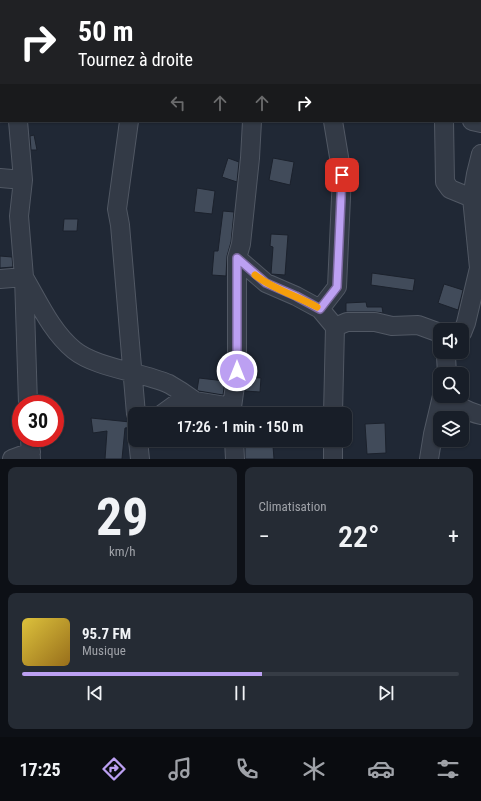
<!DOCTYPE html>
<html lang="fr">
<meta charset="utf-8">
<style>
body{margin:0;font-family:"Roboto Condensed",sans-serif;background:#252b34;color:#f1f3f6;height:100vh;display:flex;flex-direction:column;font-size:15px;white-space:nowrap}
*{box-sizing:border-box;margin:0}
p{font-size:13px;color:#9fa2a8}
.icon{flex:none;width:22px;height:22px;fill:none;stroke:currentColor;stroke-width:2;stroke-linecap:round;stroke-linejoin:round}
.map{position:relative;height:459px;overflow:hidden}
.side{display:flex;flex-direction:column;gap:8px;padding:8px;background:#0d1016;flex:1}
.side>*{flex:none}
.hud{position:absolute;left:0px;top:0px;width:481px;height:122px;box-shadow:0 1px 3px #0004,0 0 0 1px #363c45;background:#202124;color:#fff;overflow:hidden}
.buttons{position:absolute;left:433px;top:323px;display:grid;gap:8px}
.buttons a{display:grid;place-items:center;width:36px;height:36px;border-radius:8px;background:#181e28;box-shadow:0 1px 3px #0004,0 0 0 1px #363c45;font-size:20px}
.speed{position:absolute;left:12px;top:395px;display:flex;gap:8px;font-size:20px;font-weight:700;text-align:center}
.speed>*{display:grid;place-content:center;width:52px;height:52px;border-radius:50%;background:#181e28;box-shadow:0 1px 3px #0004,0 0 0 1px #363c45;line-height:1}
.speed .limit{border:6px solid #d22;background:#fff;color:#111}
.pin{position:absolute;display:grid;place-items:center;width:34px;height:34px;color:#fff;margin:-17px;border-radius:8px;box-shadow:0 2px 6px #0006}
.me{position:absolute;width:44px;margin:-22px;rotate:0deg;stroke-linejoin:round;filter:drop-shadow(0 0 3px #0008)}
.turn{display:flex;align-items:center;gap:14px;height:84px;padding:0 12px;font-size:18px}
.turn .icon{width:52px;height:52px;stroke-width:2.5}
.turn b{display:block;font-size:28px;line-height:34px}
.lanes{display:flex;align-items:center;height:38px;padding:0 12px;background:#0003;justify-content:center;gap:20px;direction:ltr}
.lanes .off{opacity:.35}
.big{font-size:30px;font-weight:600;line-height:1.1}
.side .card{flex:1;display:flex;flex-direction:column;justify-content:center;gap:6px;min-width:0;padding:0 14px;border-radius:8px;background:#252b34}
.side .dial{align-items:center;gap:0}
.dial b{font-size:52px;line-height:1}
.song{display:flex;align-items:center;gap:12px}
.cover{width:48px;height:48px;border-radius:6px;background:linear-gradient(135deg,hsl(50 70% 55%),hsl(40 70% 35%))}
.played{height:4px;border-radius:2px;background:linear-gradient(90deg,#bca0f2 55%,#363c45 55%)}
.keys{display:flex;justify-content:space-around;direction:ltr}
.heat{display:flex;justify-content:space-between;align-items:center;font-size:22px;direction:ltr}
.side .tiles{flex:1;display:grid;gap:8px;grid-template-columns:1fr 1fr}
.card:last-child{grid-column:span 2}
.trip{position:absolute;left:128px;top:407px;width:224px;height:40px;border-radius:8px;background:#181e28;box-shadow:0 1px 3px #0004,0 0 0 1px #363c45;font-weight:600;line-height:40px;text-align:center}
.menu{display:flex;height:64px;justify-content:space-around;align-items:center;background:#0a0c10;color:#9fa2a8}
.menu .icon{width:28px;height:28px}
.menu .active{color:#bca0f2}
.menu b{font-size:18px;color:#f1f3f6}
.map>svg:first-child{display:block}
.building{fill:#414b5a;stroke:#1b212c}
.lines{fill:none;stroke-linecap:round;stroke-linejoin:round}
.minor-casing{stroke:#515864;stroke-width:20}
.minor{stroke:#333a46;stroke-width:18}
.route-casing{stroke:#7a689d;stroke-width:10}
.route{stroke:#bca0f2;stroke-width:7}
.slow{stroke:#f59e0b;stroke-width:7}
</style>
<div class="map">
<svg width="481" height="459" viewBox="0 0 481 459">
<rect width="100%" height="100%" fill="#202835"/>
<path class="building" d="M 34,135 L 37,150 L 31,150 L 30,136 Z
M 228,158 L 239,162 L 237,182 L 222,177 Z
M 273,158 L 294,162 L 290,185 L 269,180 Z
M 197,188 L 215,191 L 212,214 L 194,212 Z
M 223,211 L 234,212 L 231,242 L 227,256 L 226,276 L 212,275 L 214,251 L 218,251 Z
M 64,219 L 78,219 L 77,231 L 63,231 Z
M 271,234 L 288,235 L 285,275 L 271,274 L 273,247 L 270,246 Z
M 0,256 L 12,257 L 13,267 L 0,268 Z
M 372,273 L 415,279 L 413,291 L 371,285 Z
M 444,284 L 463,290 L 458,310 L 438,303 Z
M 366,302 L 367,307 L 382,307 L 383,313 L 375,312 L 346,312 L 346,303 Z
M 247,377 L 261,378 L 260,392 L 245,391 Z
M 199,378 L 225,381 L 223,395 L 199,391 L 197,390 Z
M 91,418 L 130,422 L 133,424 L 133,427 L 125,428 L 122,459 L 105,459 L 107,431 L 93,433 Z
M 385,423 L 386,453 L 367,454 L 365,424 Z
M 245,440 L 259,440 L 259,443 L 273,446 L 274,459 L 245,459 Z"/>
<g class="lines">
<g class="minor-casing">
<path id="minor" d="M 17,1 L 17,0
M 144,1 L 144,0
M 263,1 L 264,0
M 346,1 L 346,0
M 448,1 L 448,0
M 18,121 L 23,180 L 19,216 L 24,277 L 28,404
M 129,121 L 117,209 L 120,225 L 136,414
M 333,121 L 342,175 L 337,287 L 320,309 L 335,327 L 333,414
M 444,121 L 445,182 L 450,189 L 472,198
M 472,121 L 481,123
M 0,178 L 23,180
M 237,258 L 266,283 L 296,296 L 320,309
M 0,279 L 24,277
M 25,279 C 39,303 52,332 74,350 C 96,368 142,372 169,384 C 178,389 187,395 195,401
M 335,327 L 347,322 L 375,322 L 392,326 L 418,325 L 440,333
M 462,333 L 466,323 L 479,268 L 472,198 L 476,174 L 481,154
M 447,374 L 446,356 L 449,352
M 443,396 C 455,404 467,412 481,415
M 162,414 L 180,401 L 195,401 L 232,407
M 232,414 L 232,407 L 237,371 L 237,258 L 241,244 L 250,158 L 252,121
M 30,438 L 31,459
M 138,440 L 140,459
M 234,440 L 235,459
M 12,459 L 31,452
M 333,459 L 333,440
M 429,459 L 433,434 L 442,396"/>
</g>
<use href="#minor" class="minor"/>
</g>
<g class="lines">
<g class="route-casing">
<path id="route" d="M 237,371 L 237,258 L 266,283 L 296,296 L 320,309 L 337,287 L 342,175"/>
</g>
<use href="#route" class="route"/>
<path class="slow" d="M 255,275 C 273,289 297,296 317,307"/>
</g>
</svg>
<div class="buttons">
<a><svg class="icon" aria-label="sound" viewBox="0 0 24 24"><path d="M4 9h4l5-4v14l-5-4H4zM17 9q2 3 0 6"/></svg></a>
<a><svg class="icon" aria-label="search" viewBox="0 0 24 24"><circle cx="10" cy="10" r="6"/><path d="M15 15l6 6"/></svg></a>
<a><svg class="icon" aria-label="layers" viewBox="0 0 24 24"><path d="M12 4l9 5-9 5-9-5zM3 14l9 5 9-5"/></svg></a>
</div>
<div class="speed"><div class="limit">30</div></div>
<div class="pin" style="left:342px;top:175px;background:#d93025"><svg class="icon" aria-label="arrive" viewBox="0 0 24 24"><path d="M6 21V4h12l-3 4 3 4H6"/></svg></div>
<svg class="me" style="left:237px;top:371px" viewBox="-20 -20 40 40"><circle r="17" fill="#bca0f2" stroke="#fff" stroke-width="3"/><path d="M0-11L8 9 0 5-8 9z" fill="#fff"/></svg>
<div class="trip">17:26 · 1 min · 150 m</div>
<div class="hud">
<div class="turn"><svg class="icon" aria-label="right" viewBox="0 0 24 24"><path d="M7 20v-9h11M14 6l5 5-5 5"/></svg><div><b>50 m</b>Tournez à droite</div></div>
<div class="lanes"><svg class="icon off" aria-label="left" viewBox="0 0 24 24"><path d="M17 20v-9H6M10 6l-5 5 5 5"/></svg><svg class="icon off" aria-label="ahead" viewBox="0 0 24 24"><path d="M12 20V5M6 11l6-6 6 6"/></svg><svg class="icon off" aria-label="ahead" viewBox="0 0 24 24"><path d="M12 20V5M6 11l6-6 6 6"/></svg><svg class="icon" aria-label="right" viewBox="0 0 24 24"><path d="M7 20v-9h11M14 6l5 5-5 5"/></svg></div>
</div>
</div>
<section class="side">
<div class="tiles">
<div class="card dial"><b>29</b><p>km/h</p></div>
<div class="card"><p>Climatisation</p>
<div class="heat"><a>−</a><b class="big">22°</b><a>+</a></div>
</div>
<div class="card">
<div class="song"><i class="cover"></i><div><b>95.7 FM</b><p>Musique</p></div></div>
<div class="played"></div>
<div class="keys"><svg class="icon" aria-label="previous" viewBox="0 0 24 24"><path d="M18 5L8 12l10 7zM5 5v14"/></svg><svg class="icon" aria-label="pause" viewBox="0 0 24 24"><path d="M8 5v14M16 5v14"/></svg><svg class="icon" aria-label="next" viewBox="0 0 24 24"><path d="M6 5l10 7-10 7zM19 5v14"/></svg></div>
</div>
</div>
</section>
<nav class="menu">
<b>17:25</b>
<svg class="icon active" aria-label="directions" viewBox="0 0 24 24"><path d="M12 3l9 9-9 9-9-9zM9 14v-3h6M13 9l2 2-2 2"/></svg>
<svg class="icon" aria-label="music" viewBox="0 0 24 24"><path d="M9 18V5l10-2v13"/><circle cx="6" cy="18" r="3"/><circle cx="16" cy="16" r="3"/></svg>
<svg class="icon" aria-label="phone" viewBox="0 0 24 24"><path d="M5 4h4l2 5-3 2q2 4 5 5l2-3 5 2v4C11 20 4 13 5 4z"/></svg>
<svg class="icon" aria-label="climate" viewBox="0 0 24 24"><path d="M12 3v18M4 7l16 10M4 17L20 7"/></svg>
<svg class="icon" aria-label="car" viewBox="0 0 24 24"><path d="M5 17H2v-5l4-1 3-4h7l3 4 3 1v5h-3M9 17h6M6 11h13"/><circle cx="7" cy="17" r="2"/><circle cx="17" cy="17" r="2"/></svg>
<svg class="icon" aria-label="filters" viewBox="0 0 24 24"><path d="M4 7h16M4 17h16"/><circle cx="9" cy="7" r="2"/><circle cx="15" cy="17" r="2"/></svg>
</nav>
